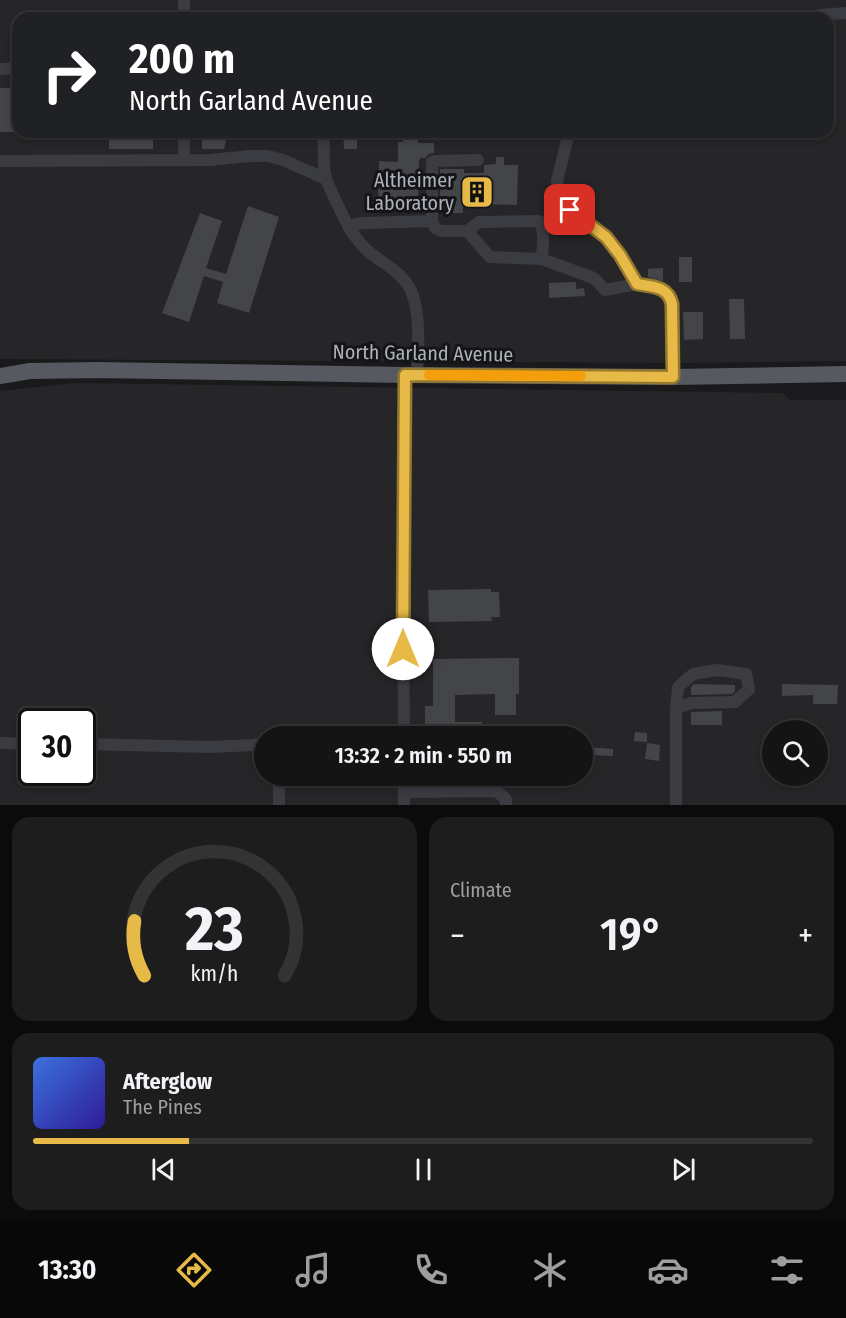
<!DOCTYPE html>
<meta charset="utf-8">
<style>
body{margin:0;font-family:"Fira Sans Condensed",sans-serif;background:#1d1d1e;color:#f1f3f6;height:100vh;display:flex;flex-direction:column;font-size:22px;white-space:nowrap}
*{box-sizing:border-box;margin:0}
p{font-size:20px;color:#9d9ea0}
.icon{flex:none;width:33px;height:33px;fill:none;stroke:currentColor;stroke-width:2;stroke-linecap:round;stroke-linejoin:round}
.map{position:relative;height:805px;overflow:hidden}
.panel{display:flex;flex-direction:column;gap:12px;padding:12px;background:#0b0b0c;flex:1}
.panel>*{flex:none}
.hud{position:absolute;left:12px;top:12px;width:822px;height:126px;border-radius:18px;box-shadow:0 3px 9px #0003,0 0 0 2px #333334;background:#202124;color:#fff;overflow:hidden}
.tools{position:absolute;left:762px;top:720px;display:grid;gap:12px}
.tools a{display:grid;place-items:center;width:66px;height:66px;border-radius:50%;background:#141415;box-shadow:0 3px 9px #0003,0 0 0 2px #333334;font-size:30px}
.speed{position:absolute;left:18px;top:708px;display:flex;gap:12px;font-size:30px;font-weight:700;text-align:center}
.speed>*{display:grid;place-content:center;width:78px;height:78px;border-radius:50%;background:#141415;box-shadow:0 3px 9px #0003,0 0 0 2px #333334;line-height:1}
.speed .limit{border:3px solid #111;border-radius:9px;background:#fff;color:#111}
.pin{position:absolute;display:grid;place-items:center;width:51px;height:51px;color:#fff;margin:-26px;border-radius:12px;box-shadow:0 3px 9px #0006}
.me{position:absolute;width:66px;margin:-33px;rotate:0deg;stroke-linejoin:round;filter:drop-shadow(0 0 4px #0008)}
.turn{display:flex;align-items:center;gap:21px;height:126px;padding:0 18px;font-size:27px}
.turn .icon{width:78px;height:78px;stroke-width:2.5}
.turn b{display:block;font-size:42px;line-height:51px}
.big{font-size:45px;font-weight:600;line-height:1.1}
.panel .widget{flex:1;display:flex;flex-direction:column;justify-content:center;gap:9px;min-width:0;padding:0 21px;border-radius:18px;background:#1d1d1e}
.panel .dial{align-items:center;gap:0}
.dial svg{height:156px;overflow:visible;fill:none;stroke:#333334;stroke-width:7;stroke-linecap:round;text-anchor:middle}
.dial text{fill:#f1f3f6;stroke:none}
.song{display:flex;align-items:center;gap:18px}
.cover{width:72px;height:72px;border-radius:9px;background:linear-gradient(135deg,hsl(220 70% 55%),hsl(250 70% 35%))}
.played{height:6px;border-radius:3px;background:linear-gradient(90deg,#e7ba47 20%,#333334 20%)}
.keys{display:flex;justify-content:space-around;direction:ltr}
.heat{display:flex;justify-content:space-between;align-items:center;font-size:33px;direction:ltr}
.panel .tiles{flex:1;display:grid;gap:12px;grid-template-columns:1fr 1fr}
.widget:last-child{grid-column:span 2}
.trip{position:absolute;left:254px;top:726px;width:339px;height:60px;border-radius:30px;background:#141415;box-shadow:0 3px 9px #0003,0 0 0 2px #333334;font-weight:600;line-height:60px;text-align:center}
.menu{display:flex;height:96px;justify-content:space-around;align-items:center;background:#080808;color:#9d9ea0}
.menu .icon{width:42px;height:42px}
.menu .on{color:#e7ba47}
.menu b{font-size:27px;color:#f1f3f6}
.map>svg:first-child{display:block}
.built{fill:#262629;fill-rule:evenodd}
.building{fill:#444549}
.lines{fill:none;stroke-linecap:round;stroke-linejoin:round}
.minor{stroke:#3b3c41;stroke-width:12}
.major{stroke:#575960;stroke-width:16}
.route-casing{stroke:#96792e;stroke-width:15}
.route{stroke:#e7ba47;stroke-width:10}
.slow{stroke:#f59e0b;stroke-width:10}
.labels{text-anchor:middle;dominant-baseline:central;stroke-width:6;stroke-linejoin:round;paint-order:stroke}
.poi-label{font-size:20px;fill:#adb1bb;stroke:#151517;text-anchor:end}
.street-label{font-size:20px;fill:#adb1bb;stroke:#151517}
</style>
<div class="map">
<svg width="846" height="805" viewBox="0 0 846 805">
<rect width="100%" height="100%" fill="#1a1a1c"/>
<path class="built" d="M 0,0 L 846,0 L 846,361 L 680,363 L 0,359 ZM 18,18 L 828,18 L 828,132 L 18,132 Z
M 73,383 L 782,393 L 791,400 L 846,400 L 846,805 L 0,805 L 0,391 ZM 32,722 L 82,722 L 82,772 L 32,772 ZM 772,730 L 818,730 L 818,776 L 772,776 ZM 264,736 L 582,736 L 582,776 L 264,776 Z"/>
<path class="building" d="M 0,88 L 18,88 L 18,132 L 0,132 Z
M 73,132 L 96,132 L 89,140 L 81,140 Z
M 109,132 L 153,132 L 153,149 L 109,149 Z
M 343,132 L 367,132 L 367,140 L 357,140 L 357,149 L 344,149 Z
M 202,134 L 224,134 L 224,138 L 226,141 L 224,149 L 202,149 Z
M 418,139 L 418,143 L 434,143 L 434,153 L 429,154 L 425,158 L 420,158 L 419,161 L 418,208 L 378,208 L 379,161 L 398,162 L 398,142 L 403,142 L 403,140 Z
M 496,157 L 504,157 L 504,165 L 518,165 L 517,205 L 463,204 L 463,213 L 451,213 L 451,208 L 440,208 L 440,169 L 464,169 L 464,173 L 484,173 L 484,165 L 496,164 Z
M 248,206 L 279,217 L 249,313 L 217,303 L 223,282 L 204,276 L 189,322 L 162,313 L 200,213 L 222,221 L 206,268 L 226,274 Z
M 679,257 L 692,257 L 692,282 L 679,282 Z
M 663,268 L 663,281 L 648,277 L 648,269 Z
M 576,282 L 576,289 L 584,288 L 585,296 L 549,298 L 549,283 Z
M 729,299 L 744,299 L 745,339 L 730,339 Z
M 683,312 L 703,312 L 703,339 L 684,340 Z
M 491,589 L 491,592 L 499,592 L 500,617 L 491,617 L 492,621 L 429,622 L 428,590 Z
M 519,658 L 519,694 L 516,694 L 516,715 L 495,715 L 495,694 L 455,695 L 455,722 L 482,722 L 481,736 L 457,736 L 457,734 L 425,735 L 425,706 L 433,706 L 433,659 Z
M 694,684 L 735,685 L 735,691 L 732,694 L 691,695 L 691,687 Z
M 782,684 L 838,685 L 837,704 L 813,704 L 813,695 L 782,696 Z
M 722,711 L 722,725 L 691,725 L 691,712 Z
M 635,732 L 647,733 L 647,742 L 634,741 Z
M 647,743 L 660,745 L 659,761 L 645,759 Z
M 588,747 L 613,749 L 613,756 L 588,755 Z"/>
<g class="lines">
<path class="minor" d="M 184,0 L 184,18
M 820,15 L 846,13
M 0,69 L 18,68
M 184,132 L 184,160
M 324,132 C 324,147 322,163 326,178 C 328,185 332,192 335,199 C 344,219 352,237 369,252 C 385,265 404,273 412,293 C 421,318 418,348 417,375
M 569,132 L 557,181 L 560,196 L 569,211 L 606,237 L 620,255 L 637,284 C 653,287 668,286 672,304 L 673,377
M 478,160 L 435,161 L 432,162 L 432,221 L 435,228 L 441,231 L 467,231 L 479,222 L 539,221 C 546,231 542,247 542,259
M 0,161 L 210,160 L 250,156 L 268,156 L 283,160 L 326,179
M 349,228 L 356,224 L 364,223 L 432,221
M 467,231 L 490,257 L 542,259 L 591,277 L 596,280 L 605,290 L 637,284
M 676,708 L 691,703 L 735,702 L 749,689 L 746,674 L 717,670 L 693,674 L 678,687 L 676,708 L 676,805
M 299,736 L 337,733 L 404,732
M 404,736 L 403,629 L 405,375
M 0,743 L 32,744
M 82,744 L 211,747 L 253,745 L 264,743
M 279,776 L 279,805
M 404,776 L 404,805
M 404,792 L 496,791 L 506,799 L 506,805"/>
<path class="major" d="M 0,376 L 30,371 L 97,370 L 405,375 L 673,377 L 846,374"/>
</g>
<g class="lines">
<g class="route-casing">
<path id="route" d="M 403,649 L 405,375 L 673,377 L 672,304 C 668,286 653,287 637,284 L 620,255 L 606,237 L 570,210"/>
</g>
<use href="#route" class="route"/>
<path class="slow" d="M 429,375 L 581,376"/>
</g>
<defs>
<g id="building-square" transform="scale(1.725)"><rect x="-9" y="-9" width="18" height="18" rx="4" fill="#e7ba47" stroke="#151517"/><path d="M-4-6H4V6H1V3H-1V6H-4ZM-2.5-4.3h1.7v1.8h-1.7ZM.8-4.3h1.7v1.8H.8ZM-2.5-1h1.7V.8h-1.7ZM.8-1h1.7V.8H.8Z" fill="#111"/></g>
</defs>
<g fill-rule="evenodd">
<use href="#building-square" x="477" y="192"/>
</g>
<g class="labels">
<g class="poi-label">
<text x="454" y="180">Altheimer<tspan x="454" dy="23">Laboratory</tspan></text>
</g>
<g class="street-label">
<text transform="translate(423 353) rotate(1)">North Garland Avenue</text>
</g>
</g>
</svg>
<div class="tools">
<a><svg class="icon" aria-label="search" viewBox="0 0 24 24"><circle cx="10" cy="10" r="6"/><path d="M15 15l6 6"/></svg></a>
</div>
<div class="speed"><div class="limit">30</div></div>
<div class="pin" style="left:570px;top:210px;background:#d93025"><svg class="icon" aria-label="arrive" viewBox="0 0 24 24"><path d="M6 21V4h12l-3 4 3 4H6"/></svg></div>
<svg class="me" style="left:403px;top:649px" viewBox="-20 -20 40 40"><circle r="19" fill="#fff"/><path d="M0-13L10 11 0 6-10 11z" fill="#e7ba47"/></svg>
<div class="trip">13:32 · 2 min · 550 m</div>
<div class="hud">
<div class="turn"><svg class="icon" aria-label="right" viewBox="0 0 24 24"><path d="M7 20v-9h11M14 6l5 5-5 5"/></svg><div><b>200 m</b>North Garland Avenue</div></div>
</div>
</div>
<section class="panel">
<div class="tiles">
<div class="widget dial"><svg viewBox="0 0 100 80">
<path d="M14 69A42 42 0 1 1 86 69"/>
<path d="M14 69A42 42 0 0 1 9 41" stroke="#e7ba47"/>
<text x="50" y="56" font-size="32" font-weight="700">23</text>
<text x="50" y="72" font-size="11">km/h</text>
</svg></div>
<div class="widget"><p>Climate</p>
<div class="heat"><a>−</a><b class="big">19°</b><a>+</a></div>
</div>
<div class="widget">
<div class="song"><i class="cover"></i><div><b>Afterglow</b><p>The Pines</p></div></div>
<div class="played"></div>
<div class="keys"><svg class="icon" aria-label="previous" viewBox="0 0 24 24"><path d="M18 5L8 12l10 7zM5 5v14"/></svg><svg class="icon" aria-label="pause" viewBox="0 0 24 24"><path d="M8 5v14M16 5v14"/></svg><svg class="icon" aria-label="next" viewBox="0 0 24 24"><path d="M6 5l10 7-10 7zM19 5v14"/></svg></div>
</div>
</div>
</section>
<nav class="menu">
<b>13:30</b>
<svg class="icon on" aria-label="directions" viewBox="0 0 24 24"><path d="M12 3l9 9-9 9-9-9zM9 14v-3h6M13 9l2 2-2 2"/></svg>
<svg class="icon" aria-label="music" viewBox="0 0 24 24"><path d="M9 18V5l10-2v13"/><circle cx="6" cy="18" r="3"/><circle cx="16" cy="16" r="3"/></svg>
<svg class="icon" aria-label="phone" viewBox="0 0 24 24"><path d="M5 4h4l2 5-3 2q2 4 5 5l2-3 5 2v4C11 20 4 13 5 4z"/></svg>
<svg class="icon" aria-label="climate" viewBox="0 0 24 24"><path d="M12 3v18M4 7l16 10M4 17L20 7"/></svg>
<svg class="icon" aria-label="car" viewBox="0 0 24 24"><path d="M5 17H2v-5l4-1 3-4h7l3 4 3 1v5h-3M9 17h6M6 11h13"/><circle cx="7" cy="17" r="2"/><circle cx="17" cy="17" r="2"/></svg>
<svg class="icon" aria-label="filters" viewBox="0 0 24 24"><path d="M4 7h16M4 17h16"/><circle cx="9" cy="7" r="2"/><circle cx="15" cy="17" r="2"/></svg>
</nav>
